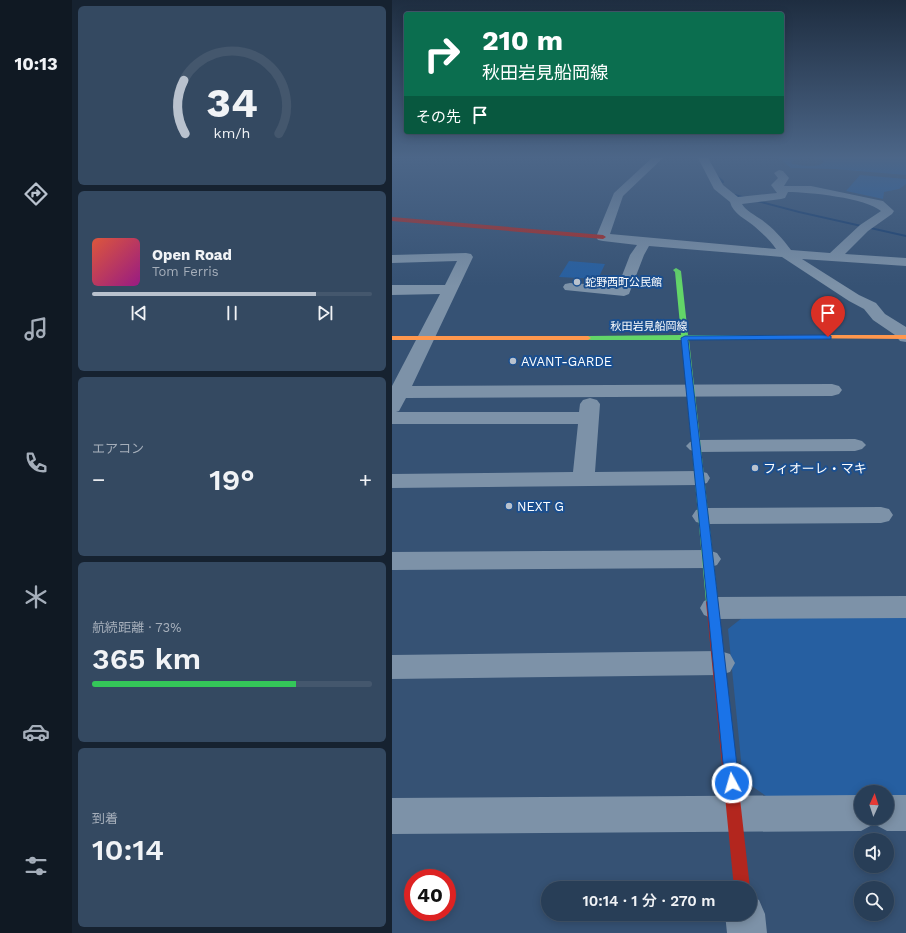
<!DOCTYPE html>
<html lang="ja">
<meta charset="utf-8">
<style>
body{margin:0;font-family:"Work Sans","Noto Sans JP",sans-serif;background:#344961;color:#f1f3f6;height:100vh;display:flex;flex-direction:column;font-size:15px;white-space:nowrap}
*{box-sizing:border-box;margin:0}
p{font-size:13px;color:#a5aeba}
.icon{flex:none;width:22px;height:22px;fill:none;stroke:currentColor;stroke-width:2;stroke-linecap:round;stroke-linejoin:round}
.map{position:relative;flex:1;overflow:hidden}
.side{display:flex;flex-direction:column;gap:6px;padding:6px;background:#162230;width:320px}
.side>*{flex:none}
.top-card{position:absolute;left:12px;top:12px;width:380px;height:122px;border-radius:4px;box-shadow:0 2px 10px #0003,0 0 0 1px #44576d;background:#0b6e4f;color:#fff;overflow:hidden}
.needle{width:26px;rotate:3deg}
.tools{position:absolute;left:462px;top:785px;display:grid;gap:8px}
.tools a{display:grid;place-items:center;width:40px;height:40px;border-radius:50%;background:#283e57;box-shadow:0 2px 10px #0003,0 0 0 1px #44576d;font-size:20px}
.speed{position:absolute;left:12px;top:869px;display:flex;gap:8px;font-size:20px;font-weight:700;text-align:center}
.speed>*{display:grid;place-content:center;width:52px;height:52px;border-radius:50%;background:#283e57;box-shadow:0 2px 10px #0003,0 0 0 1px #44576d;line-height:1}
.speed .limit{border:6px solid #d22;background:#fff;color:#111}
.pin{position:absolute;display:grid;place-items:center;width:34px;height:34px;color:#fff;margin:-41px -17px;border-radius:50% 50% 50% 0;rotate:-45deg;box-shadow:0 0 4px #0007}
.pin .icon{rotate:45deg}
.me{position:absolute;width:44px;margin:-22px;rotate:354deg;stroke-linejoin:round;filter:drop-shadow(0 0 3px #0008)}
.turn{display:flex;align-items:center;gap:14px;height:84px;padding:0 12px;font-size:18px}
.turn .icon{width:52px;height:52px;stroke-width:2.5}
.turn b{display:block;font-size:28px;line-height:34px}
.then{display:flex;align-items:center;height:38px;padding:0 12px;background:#0003;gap:8px;font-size:15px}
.big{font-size:30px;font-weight:600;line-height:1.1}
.side .tile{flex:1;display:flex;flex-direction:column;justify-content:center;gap:6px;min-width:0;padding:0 14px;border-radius:6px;background:#344961}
.side .dial{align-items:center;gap:0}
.dial svg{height:104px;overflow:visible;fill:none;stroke:#44576d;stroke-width:7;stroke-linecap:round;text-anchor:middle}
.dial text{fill:#f1f3f6;stroke:none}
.song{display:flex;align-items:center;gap:12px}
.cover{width:48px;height:48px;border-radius:6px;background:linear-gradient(135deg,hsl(10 70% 55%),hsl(310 70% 35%))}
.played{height:4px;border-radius:2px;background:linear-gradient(90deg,#b9c2ce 80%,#44576d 80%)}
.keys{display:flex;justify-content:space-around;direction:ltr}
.heat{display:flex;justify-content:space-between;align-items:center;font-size:22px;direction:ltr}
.charge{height:6px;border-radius:3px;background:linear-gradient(90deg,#34c759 73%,#44576d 0)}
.trip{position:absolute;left:149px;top:881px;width:216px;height:40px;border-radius:20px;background:#283e57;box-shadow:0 2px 10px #0003,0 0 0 1px #44576d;font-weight:600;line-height:40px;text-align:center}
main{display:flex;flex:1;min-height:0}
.tabs{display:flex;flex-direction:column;width:72px;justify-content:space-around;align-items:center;background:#101923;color:#a5aeba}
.tabs .icon{width:28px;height:28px}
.tabs .selected{color:#b9c2ce}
.tabs b{font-size:18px;color:#f1f3f6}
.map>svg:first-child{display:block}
.green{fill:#265fa1;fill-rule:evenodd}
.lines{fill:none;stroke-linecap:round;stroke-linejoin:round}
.stream{fill:#153c6e;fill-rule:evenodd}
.street{fill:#7d92a8;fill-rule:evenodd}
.fast{fill:#63d668;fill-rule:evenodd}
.slow{fill:#ff974d;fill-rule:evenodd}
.jam{fill:#b3261e;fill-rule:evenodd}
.route{fill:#1a73e8;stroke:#114b97}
.poi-dot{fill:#b9c2ce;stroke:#1b4f8f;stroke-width:1.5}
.labels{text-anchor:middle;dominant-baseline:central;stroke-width:4;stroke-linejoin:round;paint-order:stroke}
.far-poi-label{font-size:11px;fill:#fff;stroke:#1b4f8f;text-anchor:start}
.far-street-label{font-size:11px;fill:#fff;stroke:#1b4f8f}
.poi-label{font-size:13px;fill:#fff;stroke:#1b4f8f;text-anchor:start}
</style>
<main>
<nav class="tabs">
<b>10:13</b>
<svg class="icon selected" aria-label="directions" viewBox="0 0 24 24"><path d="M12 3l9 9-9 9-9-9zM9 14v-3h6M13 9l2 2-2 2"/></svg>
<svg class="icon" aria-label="music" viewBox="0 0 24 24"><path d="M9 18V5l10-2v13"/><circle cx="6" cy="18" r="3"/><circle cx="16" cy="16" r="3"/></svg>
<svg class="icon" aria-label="phone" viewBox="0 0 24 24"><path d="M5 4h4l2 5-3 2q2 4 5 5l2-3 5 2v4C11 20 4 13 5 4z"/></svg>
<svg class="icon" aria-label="climate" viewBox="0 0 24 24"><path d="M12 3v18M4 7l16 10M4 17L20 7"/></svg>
<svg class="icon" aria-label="car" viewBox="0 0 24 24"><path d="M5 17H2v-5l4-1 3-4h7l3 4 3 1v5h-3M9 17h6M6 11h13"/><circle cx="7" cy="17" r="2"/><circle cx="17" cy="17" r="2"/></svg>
<svg class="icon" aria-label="filters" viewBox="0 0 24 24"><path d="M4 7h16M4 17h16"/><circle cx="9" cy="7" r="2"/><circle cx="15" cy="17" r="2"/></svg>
</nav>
<section class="side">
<div class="tile dial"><svg viewBox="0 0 100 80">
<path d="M14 69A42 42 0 1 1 86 69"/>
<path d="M14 69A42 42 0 0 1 13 28" stroke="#b9c2ce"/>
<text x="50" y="56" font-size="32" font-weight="700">34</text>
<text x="50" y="72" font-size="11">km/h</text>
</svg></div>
<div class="tile">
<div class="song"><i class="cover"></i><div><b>Open Road</b><p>Tom Ferris</p></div></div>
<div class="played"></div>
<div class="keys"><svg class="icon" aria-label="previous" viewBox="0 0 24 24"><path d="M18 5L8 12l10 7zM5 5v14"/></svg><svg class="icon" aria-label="pause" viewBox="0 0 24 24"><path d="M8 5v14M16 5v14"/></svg><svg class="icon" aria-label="next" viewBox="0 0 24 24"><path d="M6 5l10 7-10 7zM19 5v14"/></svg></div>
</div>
<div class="tile"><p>エアコン</p>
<div class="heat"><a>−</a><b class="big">19°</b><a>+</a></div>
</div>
<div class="tile"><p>航続距離 · 73%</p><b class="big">365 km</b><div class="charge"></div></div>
<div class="tile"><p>到着</p><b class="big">10:14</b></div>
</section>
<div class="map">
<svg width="514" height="933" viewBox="0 0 514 933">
<rect width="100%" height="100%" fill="#365274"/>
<path class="green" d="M 384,156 L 514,156 L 514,175 L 442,169 L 399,168 ZM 417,158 L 430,160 L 432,162 C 425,169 409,165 400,164 L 399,162 L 404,159 Z
M 468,175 L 514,179 L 514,184 L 507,189 L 492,192 L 491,199 L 454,191 Z
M 177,261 L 213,264 L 206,279 L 167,277 Z
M 514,617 L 514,799 L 495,799 L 495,792 L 469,792 L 469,800 L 374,796 L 351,780 L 336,629 L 350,618 Z"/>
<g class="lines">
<path class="stream" d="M 321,173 L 323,173 L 332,181 L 332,183 L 330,183 L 321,175 Z
M 343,194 L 407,211 L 514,235 L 514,237 L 407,213 L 342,196 Z"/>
<path class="street" d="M 262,156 L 273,156 L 231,196 L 218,234 L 384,249 C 379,241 370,233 362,226 C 354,219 341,214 338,202 L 322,189 L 305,156 L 315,156 L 331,185 L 346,197 L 385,193 L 379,185 L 386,178 L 382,173 L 387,170 L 391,171 L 397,178 L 392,186 L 419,186 L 491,201 L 502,211 L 500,214 L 476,231 L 453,254 L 514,258 L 514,266 L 410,259 L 467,295 L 484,303 L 493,314 L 514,327 L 514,342 L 508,341 L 503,335 L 481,320 L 472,309 L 457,301 L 390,257 L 257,246 L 252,255 L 237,294 L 232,296 L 173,290 L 171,287 L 173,284 L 178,283 L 226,286 L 238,255 L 245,245 L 211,241 L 206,240 L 204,237 L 222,193 ZM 396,192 C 417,192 474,198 489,211 L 468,225 L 438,253 L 399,250 C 391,239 381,228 370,220 C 363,215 354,211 350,204 L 389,199 L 393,198 Z
M 74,253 L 79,254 L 81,257 L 20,386 L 440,384 L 447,386 L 450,390 L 447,394 L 440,396 L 14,398 L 7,411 L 4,412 L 187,412 L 188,404 L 191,400 L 198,398 L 205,400 L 208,404 L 203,472 L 307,471 L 315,473 L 318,478 L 315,483 L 307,485 L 0,488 L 0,474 L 181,472 L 186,424 L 0,424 L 0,386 L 48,294 L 0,295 L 0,285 L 53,285 L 65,261 L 0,263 L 0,255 Z
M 463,439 L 470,441 L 474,445 L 470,449 L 463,451 L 305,452 L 298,450 L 294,446 L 298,442 L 305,440 Z
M 489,507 L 497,509 L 501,515 L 497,521 L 489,523 L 312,524 L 304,522 L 300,516 L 304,510 L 312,508 Z
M 316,550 L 325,553 L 329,559 L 325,565 L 316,568 L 0,570 L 0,552 Z
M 514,596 L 514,618 L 322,619 L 312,615 L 308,608 L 312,601 L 322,597 Z
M 328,651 L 338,654 L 343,663 L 338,672 L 328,675 L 0,679 L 0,655 Z
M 469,795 L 469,818 L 495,818 L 495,795 L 514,795 L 514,831 L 495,831 L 482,824 L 469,831 L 0,834 L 0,798 Z
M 358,896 L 367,900 L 373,914 L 375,933 L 335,933 L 333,914 L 358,914 Z"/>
<path class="fast" d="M 284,268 L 289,271 L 296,335 L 386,335 L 389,337 L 386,339 L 297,340 L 326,602 L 324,605 L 320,606 L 316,605 L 314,602 L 290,340 L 196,340 L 193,338 L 196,336 L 289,335 L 283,272 L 281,270 Z"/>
<path class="slow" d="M 386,335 L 514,335 L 514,339 L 384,338 L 384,336 Z
M 0,336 L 196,336 L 199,338 L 196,340 L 0,340 Z"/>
<path class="jam" d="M 0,217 L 211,235 L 214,237 L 211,239 L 0,221 Z
M 320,598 L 324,599 L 326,602 L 358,888 L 342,888 L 314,602 L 316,599 Z"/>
</g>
<linearGradient id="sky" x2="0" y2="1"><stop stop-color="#1e2d40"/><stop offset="0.55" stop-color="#4c6688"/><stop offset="1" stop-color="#4c6688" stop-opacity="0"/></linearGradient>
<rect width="514" height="286" fill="url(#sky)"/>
<path class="route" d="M 436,335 L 439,336 L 439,339 L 296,340 L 347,783 L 345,788 L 340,790 L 335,788 L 333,783 L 289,338 L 293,336 Z"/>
<g class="poi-dot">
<circle cx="185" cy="282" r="4"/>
<circle cx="121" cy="361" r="4"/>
<circle cx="363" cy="468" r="4"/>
<circle cx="117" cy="506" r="4"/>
</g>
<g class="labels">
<g class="far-poi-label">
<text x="193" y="282">蛇野西町公民館</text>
</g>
<g class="far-street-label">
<text x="257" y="326">秋田岩見船岡線</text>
</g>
<g class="poi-label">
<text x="129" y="361">AVANT-GARDE</text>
<text x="371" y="468">フィオーレ・マキ</text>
<text x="125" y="506">NEXT G</text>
</g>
</g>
</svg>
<div class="tools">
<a><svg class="needle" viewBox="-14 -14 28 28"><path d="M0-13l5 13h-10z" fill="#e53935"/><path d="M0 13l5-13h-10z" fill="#a5aeba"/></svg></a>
<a><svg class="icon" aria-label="sound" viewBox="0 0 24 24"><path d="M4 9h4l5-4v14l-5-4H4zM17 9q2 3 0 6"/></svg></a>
<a><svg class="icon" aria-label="search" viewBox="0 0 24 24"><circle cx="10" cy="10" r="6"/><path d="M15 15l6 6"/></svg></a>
</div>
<div class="speed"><div class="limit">40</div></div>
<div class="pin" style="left:436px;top:337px;background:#d93025"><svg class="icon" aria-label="arrive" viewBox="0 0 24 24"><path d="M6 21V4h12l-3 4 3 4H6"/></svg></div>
<svg class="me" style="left:340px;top:783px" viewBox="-20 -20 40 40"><circle r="17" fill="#1a73e8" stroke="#fff" stroke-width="3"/><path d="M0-11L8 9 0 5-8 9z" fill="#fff"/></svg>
<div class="trip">10:14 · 1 分 · 270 m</div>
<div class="top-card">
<div class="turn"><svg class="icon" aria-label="right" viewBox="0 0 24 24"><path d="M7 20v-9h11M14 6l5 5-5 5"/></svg><div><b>210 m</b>秋田岩見船岡線</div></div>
<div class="then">その先<svg class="icon" aria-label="arrive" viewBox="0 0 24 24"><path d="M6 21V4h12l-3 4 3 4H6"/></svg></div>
</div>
</div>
</main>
